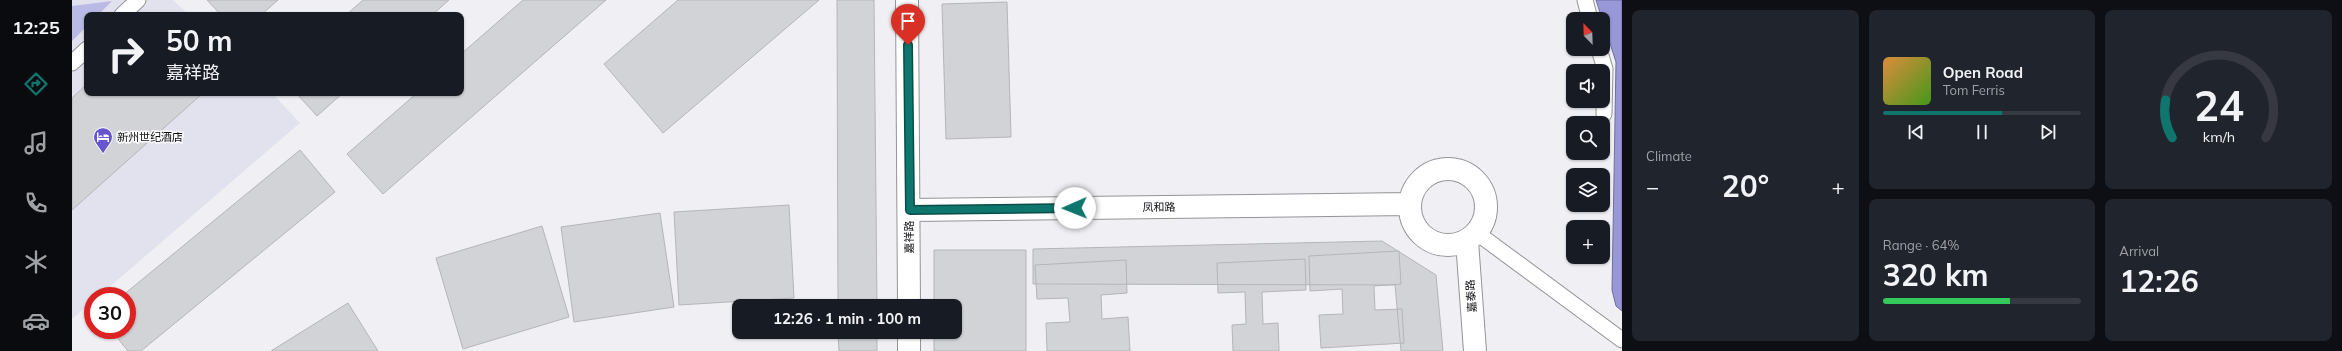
<!DOCTYPE html>
<meta charset="utf-8">
<style>
body{margin:0;font-family:Mulish,"Noto Sans SC",sans-serif;background:#20242c;color:#f1f3f6;height:100vh;display:flex;flex-direction:column;font-size:15px;white-space:nowrap}
*{box-sizing:border-box;margin:0}
p{font-size:13px;color:#9ea1a6}
.icon{flex:none;width:22px;height:22px;fill:none;stroke:currentColor;stroke-width:2;stroke-linecap:round;stroke-linejoin:round}
.map{position:relative;flex:1;overflow:hidden}
.sheet{display:flex;flex-direction:column;gap:10px;padding:10px;background:#0d0f14;width:720px}
.sheet>*{flex:none}
.top-card{position:absolute;left:12px;top:12px;width:380px;height:84px;border-radius:8px;box-shadow:0 1px 3px #0004;background:#171b24;color:#f1f3f6;overflow:hidden}
.needle{width:26px;rotate:337deg}
.controls{position:absolute;left:1494px;top:12px;display:grid;gap:8px}
.controls a{display:grid;place-items:center;width:44px;height:44px;border-radius:8px;background:#171b24;box-shadow:0 1px 3px #0004;font-size:20px}
.speed{position:absolute;left:12px;top:287px;display:flex;gap:8px;font-size:20px;font-weight:700;text-align:center}
.speed>*{display:grid;place-content:center;width:52px;height:52px;border-radius:50%;background:#171b24;box-shadow:0 1px 3px #0004;line-height:1}
.speed .limit{border:6px solid #d22;background:#fff;color:#111}
.pin{position:absolute;display:grid;place-items:center;width:34px;height:34px;color:#fff;margin:-41px -17px;border-radius:50% 50% 50% 0;rotate:-45deg;box-shadow:0 0 4px #0007}
.pin .icon{rotate:45deg}
.me{position:absolute;width:44px;margin:-22px;rotate:269deg;stroke-linejoin:round;filter:drop-shadow(0 0 3px #0008)}
.turn{display:flex;align-items:center;gap:14px;height:84px;padding:0 16px;font-size:18px}
.turn .icon{width:52px;height:52px;stroke-width:2.5}
.turn b{display:block;font-size:28px;line-height:34px}
.big{font-size:30px;font-weight:700;line-height:1.1}
.sheet .card{flex:1;display:flex;flex-direction:column;justify-content:center;gap:6px;min-width:0;padding:0 14px;border-radius:8px;background:#20242c}
.sheet .dial{align-items:center;gap:0}
.dial svg{height:104px;overflow:visible;fill:none;stroke:#363941;stroke-width:7;stroke-linecap:round;text-anchor:middle}
.dial text{fill:#f1f3f6;stroke:none}
.song{display:flex;align-items:center;gap:12px}
.cover{width:48px;height:48px;border-radius:6px;background:linear-gradient(135deg,hsl(30 70% 55%),hsl(100 70% 35%))}
.played{height:4px;border-radius:2px;background:linear-gradient(90deg,#0f766e 60%,#363941 60%)}
.keys{display:flex;justify-content:space-around;direction:ltr}
.heat{display:flex;justify-content:space-between;align-items:center;font-size:22px;direction:ltr}
.charge{height:6px;border-radius:3px;background:linear-gradient(90deg,#34c759 64%,#363941 0)}
.sheet .tiles{flex:1;display:grid;gap:10px;grid-template-columns:repeat(3,1fr)}
.card:first-child{grid-row:span 2}
.trip{position:absolute;left:660px;top:299px;width:230px;height:40px;border-radius:8px;background:#171b24;box-shadow:0 1px 3px #0004;font-weight:700;line-height:40px;text-align:center}
main{display:flex;flex:1;min-height:0}
.dock{display:flex;flex-direction:column;width:72px;justify-content:space-around;align-items:center;background:#090b0e;color:#9ea1a6}
.dock .icon{width:28px;height:28px}
.dock .on{color:#0f766e}
.dock b{font-size:18px;color:#f1f3f6}
.map>svg:first-child{display:block}
.built{fill:#e2e2ee}
.green{fill:#b9bae5}
.water{fill:#9897d8;stroke:#6f6e9c}
.building{fill:#d2d3d7;stroke:#b5b5b9}
.lines{fill:none;stroke-linecap:round;stroke-linejoin:round}
.service-casing{stroke:#949498;stroke-width:17}
.minor-casing{stroke:#949498;stroke-width:24}
.service{stroke:#fff;stroke-width:15}
.minor{stroke:#fff;stroke-width:22}
.route-casing{stroke:#0a4d48;stroke-width:10}
.route{stroke:#0f766e;stroke-width:7}
.labels{text-anchor:middle;dominant-baseline:central;stroke-width:3;stroke-linejoin:round;paint-order:stroke}
.poi-label{font-size:11px;fill:#101011;stroke:#fdfdff;text-anchor:start}
.street-label{font-size:11px;fill:#101011;stroke:#fdfdff}
</style>
<main>
<nav class="dock">
<b>12:25</b>
<svg class="icon on" aria-label="directions" viewBox="0 0 24 24"><path d="M12 3l9 9-9 9-9-9zM9 14v-3h6M13 9l2 2-2 2"/></svg>
<svg class="icon" aria-label="music" viewBox="0 0 24 24"><path d="M9 18V5l10-2v13"/><circle cx="6" cy="18" r="3"/><circle cx="16" cy="16" r="3"/></svg>
<svg class="icon" aria-label="phone" viewBox="0 0 24 24"><path d="M5 4h4l2 5-3 2q2 4 5 5l2-3 5 2v4C11 20 4 13 5 4z"/></svg>
<svg class="icon" aria-label="climate" viewBox="0 0 24 24"><path d="M12 3v18M4 7l16 10M4 17L20 7"/></svg>
<svg class="icon" aria-label="car" viewBox="0 0 24 24"><path d="M5 17H2v-5l4-1 3-4h7l3 4 3 1v5h-3M9 17h6M6 11h13"/><circle cx="7" cy="17" r="2"/><circle cx="17" cy="17" r="2"/></svg>
</nav>
<div class="map">
<svg width="1550" height="351" viewBox="0 0 1550 351">
<rect width="100%" height="100%" fill="#f0f0f4"/>
<path class="built" d="M 0,0 L 101,0 L 117,15 L 15,15 L 15,93 L 200,93 L 228,123 L 27,296 L 21,296 L 21,301 L 0,319 Z"/>
<path class="green" d="M 40,1 L 26,15 L 15,15 L 15,26 L 0,41 L 0,6 Z"/>
<path class="water" d="M 1524,0 L 1550,0 L 1550,311 L 1544,306 L 1540,290 L 1544,62 Z"/>
<path class="building" d="M 135,0 L 206,0 L 189,15 L 149,15 Z
M 291,0 L 377,0 L 360,15 L 274,15 Z
M 451,0 L 534,0 L 311,194 L 275,154 L 345,93 L 389,93 L 389,54 Z
M 606,0 L 747,0 L 591,133 L 532,64 Z
M 765,0 L 802,0 L 805,306 L 766,306 Z
M 935,2 L 939,137 L 874,139 L 870,4 Z
M 15,84 L 15,93 L 131,93 L 0,210 L 0,98 Z
M 224,93 L 271,93 L 245,116 Z
M 228,150 L 263,192 L 69,351 L 56,351 L 39,330 L 55,330 L 55,296 L 50,296 Z
M 717,205 L 722,298 L 607,305 L 602,212 Z
M 588,213 L 602,307 L 502,322 L 489,227 Z
M 470,226 L 497,317 L 391,349 L 364,258 Z
M 1310,241 L 1364,275 L 1371,351 L 1329,351 L 1323,285 L 961,284 L 961,249 Z
M 862,250 L 954,250 L 954,351 L 862,351 L 862,332 L 883,332 L 883,306 L 862,306 Z
M 1327,251 L 1329,284 L 1302,286 L 1303,310 L 1330,309 L 1332,343 L 1249,348 L 1247,315 L 1271,314 L 1270,289 L 1238,291 L 1237,256 Z
M 1233,259 L 1234,290 L 1190,292 L 1191,324 L 1206,323 L 1207,351 L 1161,351 L 1160,325 L 1174,324 L 1173,292 L 1146,293 L 1145,263 Z
M 1054,260 L 1055,293 L 1029,295 L 1030,319 L 1056,317 L 1058,351 L 975,351 L 974,323 L 998,322 L 996,298 L 965,299 L 963,265 Z
M 276,303 L 306,351 L 199,351 Z
M 766,332 L 805,332 L 805,351 L 767,351 Z"/>
<g class="lines">
<g class="service-casing">
<path id="service" d="M 1513,0 L 1518,19
M 50,15 L 66,0
M 1527,49 L 1533,69 L 1532,114
M 0,63 L 15,49
M 1405,233 L 1550,340"/>
</g>
<g class="minor-casing">
<path id="minor" d="M 835,0 L 837,306
M1338 207a38 38 0 1 1 76 0a38 38 0 1 1-76 0Z
M 837,210 L 1337,204
M 1395,241 L 1403,351
M 837,351 L 837,332"/>
</g>
<use href="#service" class="service"/>
<use href="#minor" class="minor"/>
</g>
<g class="lines">
<g class="route-casing">
<path id="route" d="M 836,45 L 838,210 L 1003,208"/>
</g>
<use href="#route" class="route"/>
</g>
<defs>
<g id="hotel-pin" transform="scale(1)"><path d="M0 17L-7.5 6A9.5 9.5 0 1 1 7.5 6Z" fill="#6657d0" stroke="#fdfdff"/><path d="M-6-4.5h1.5V1H6V5H4.5V3h-9V5H-6ZM-4 0a1.8 1.8 0 1 1 3.6 0ZM.5 0V-2.5h3Q6-2.5 6 0Z" fill="#fff"/></g>
</defs>
<g fill-rule="evenodd">
<use href="#hotel-pin" x="31" y="137"/>
</g>
<g class="labels">
<g class="poi-label">
<text x="45" y="137">新州世纪酒店</text>
</g>
<g class="street-label">
<text transform="translate(1087 207) rotate(-1)">凤和路</text>
<text transform="translate(837 237) rotate(-90)">嘉祥路</text>
<text transform="translate(1399 296) rotate(-94)">嘉泰路</text>
</g>
</g>
</svg>
<div class="controls">
<a><svg class="needle" viewBox="-14 -14 28 28"><path d="M0-13l5 13h-10z" fill="#e53935"/><path d="M0 13l5-13h-10z" fill="#9ea1a6"/></svg></a>
<a><svg class="icon" aria-label="sound" viewBox="0 0 24 24"><path d="M4 9h4l5-4v14l-5-4H4zM17 9q2 3 0 6"/></svg></a>
<a><svg class="icon" aria-label="search" viewBox="0 0 24 24"><circle cx="10" cy="10" r="6"/><path d="M15 15l6 6"/></svg></a>
<a><svg class="icon" aria-label="layers" viewBox="0 0 24 24"><path d="M12 4l9 5-9 5-9-5zM3 14l9 5 9-5"/></svg></a>
<a>+</a>
</div>
<div class="speed"><div class="limit">30</div></div>
<div class="pin" style="left:836px;top:45px;background:#d93025"><svg class="icon" aria-label="arrive" viewBox="0 0 24 24"><path d="M6 21V4h12l-3 4 3 4H6"/></svg></div>
<svg class="me" style="left:1003px;top:208px" viewBox="-20 -20 40 40"><circle r="19" fill="#fff"/><path d="M0-13L10 11 0 6-10 11z" fill="#0f766e"/></svg>
<div class="trip">12:26 · 1 min · 100 m</div>
<div class="top-card">
<div class="turn"><svg class="icon" aria-label="right" viewBox="0 0 24 24"><path d="M7 20v-9h11M14 6l5 5-5 5"/></svg><div><b>50 m</b>嘉祥路</div></div>
</div>
</div>
<section class="sheet">
<div class="tiles">
<div class="card"><p>Climate</p>
<div class="heat"><a>−</a><b class="big">20°</b><a>+</a></div>
</div>
<div class="card">
<div class="song"><i class="cover"></i><div><b>Open Road</b><p>Tom Ferris</p></div></div>
<div class="played"></div>
<div class="keys"><svg class="icon" aria-label="previous" viewBox="0 0 24 24"><path d="M18 5L8 12l10 7zM5 5v14"/></svg><svg class="icon" aria-label="pause" viewBox="0 0 24 24"><path d="M8 5v14M16 5v14"/></svg><svg class="icon" aria-label="next" viewBox="0 0 24 24"><path d="M6 5l10 7-10 7zM19 5v14"/></svg></div>
</div>
<div class="card dial"><svg viewBox="0 0 100 80">
<path d="M14 69A42 42 0 1 1 86 69"/>
<path d="M14 69A42 42 0 0 1 9 40" stroke="#0f766e"/>
<text x="50" y="56" font-size="32" font-weight="700">24</text>
<text x="50" y="72" font-size="11">km/h</text>
</svg></div>
<div class="card"><p>Range · 64%</p><b class="big">320 km</b><div class="charge"></div></div>
<div class="card"><p>Arrival</p><b class="big">12:26</b></div>
</div>
</section>
</main>
